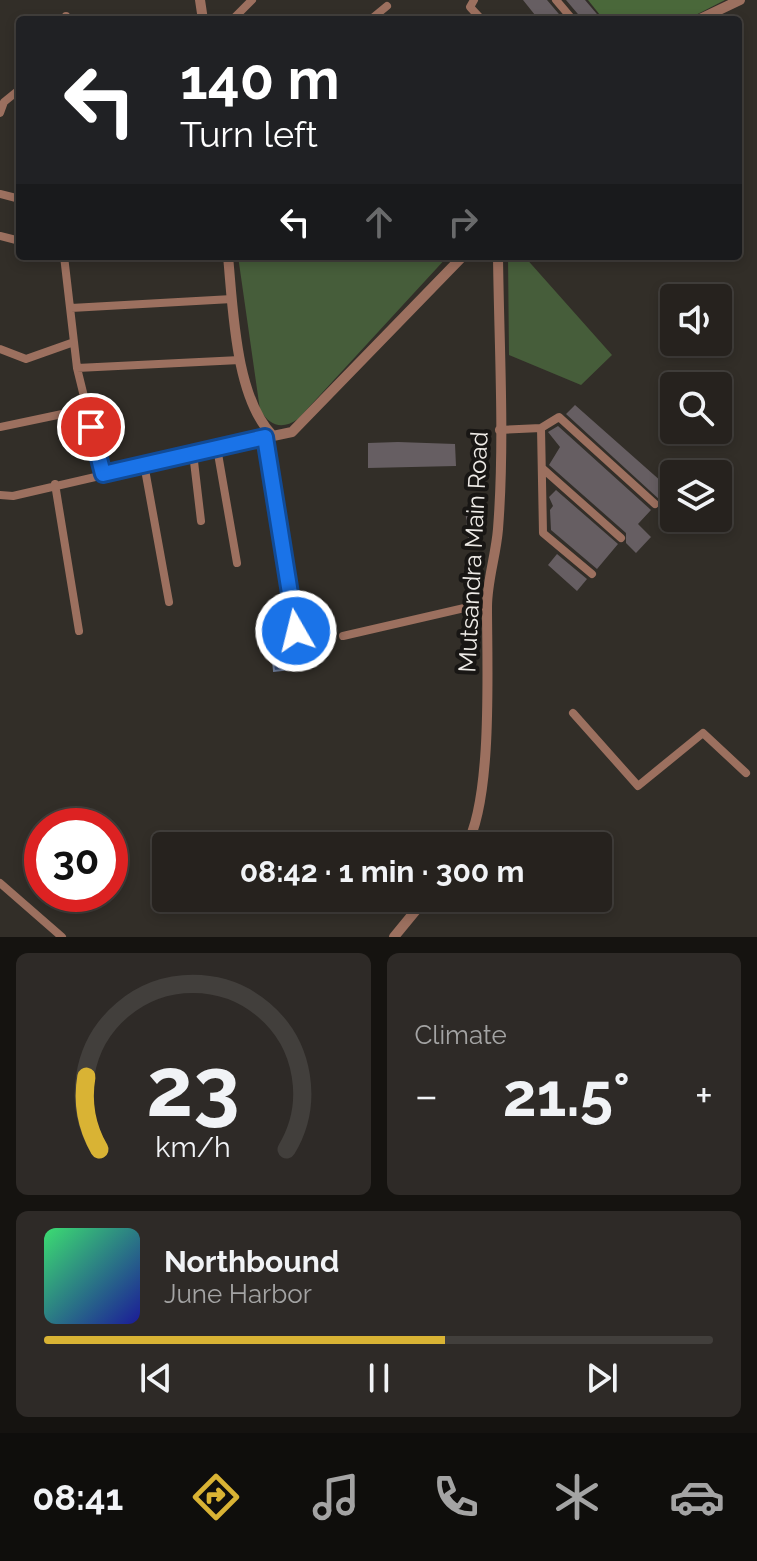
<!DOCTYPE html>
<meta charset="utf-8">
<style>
body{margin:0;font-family:Raleway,sans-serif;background:#2e2a27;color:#f1f3f6;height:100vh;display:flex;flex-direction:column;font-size:30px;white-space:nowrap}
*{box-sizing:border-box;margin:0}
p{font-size:26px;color:#a4a4a4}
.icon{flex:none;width:44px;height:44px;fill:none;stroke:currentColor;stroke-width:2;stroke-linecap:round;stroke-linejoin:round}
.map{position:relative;height:937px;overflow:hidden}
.drawer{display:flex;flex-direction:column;gap:16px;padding:16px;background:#151310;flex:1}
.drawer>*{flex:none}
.guide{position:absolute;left:16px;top:16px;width:726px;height:244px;border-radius:8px;box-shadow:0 4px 12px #0003,0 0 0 2px #423f3c;background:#202124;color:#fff;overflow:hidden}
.buttons{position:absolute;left:660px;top:284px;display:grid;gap:16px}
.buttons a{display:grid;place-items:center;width:72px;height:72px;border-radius:8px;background:#26221e;box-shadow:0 4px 12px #0003,0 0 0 2px #423f3c;font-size:40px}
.speed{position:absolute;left:24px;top:808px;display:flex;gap:16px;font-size:40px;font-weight:700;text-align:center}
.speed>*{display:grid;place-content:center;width:104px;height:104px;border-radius:50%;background:#26221e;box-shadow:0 4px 12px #0003,0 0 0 2px #423f3c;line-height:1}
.speed .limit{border:12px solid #d22;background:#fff;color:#111}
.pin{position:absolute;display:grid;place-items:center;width:68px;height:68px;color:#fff;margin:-34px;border:4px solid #fff;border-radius:50%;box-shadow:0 2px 8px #0007}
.me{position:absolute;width:88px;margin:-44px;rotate:352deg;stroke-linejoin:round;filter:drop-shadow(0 0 6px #0008)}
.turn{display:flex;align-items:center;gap:28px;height:168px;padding:0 32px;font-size:36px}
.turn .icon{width:104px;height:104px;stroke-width:2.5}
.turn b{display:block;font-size:56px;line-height:68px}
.lanes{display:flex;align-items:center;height:76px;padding:0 32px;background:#0003;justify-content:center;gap:40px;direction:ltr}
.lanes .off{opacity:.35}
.big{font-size:60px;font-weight:700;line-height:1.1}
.drawer .card{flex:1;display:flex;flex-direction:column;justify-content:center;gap:12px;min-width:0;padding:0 28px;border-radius:12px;background:#2e2a27}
.drawer .dial{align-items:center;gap:0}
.dial svg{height:208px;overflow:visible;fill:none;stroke:#423f3c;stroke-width:7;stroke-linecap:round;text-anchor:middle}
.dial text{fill:#f1f3f6;stroke:none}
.song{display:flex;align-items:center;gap:24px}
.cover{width:96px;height:96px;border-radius:12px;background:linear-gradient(135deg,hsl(140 70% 55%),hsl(240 70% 35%))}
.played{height:8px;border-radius:4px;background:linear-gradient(90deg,#d9b334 60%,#423f3c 60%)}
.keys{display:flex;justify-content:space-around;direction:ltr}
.heat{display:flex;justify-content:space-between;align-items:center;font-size:44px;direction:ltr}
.drawer .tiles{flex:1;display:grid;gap:16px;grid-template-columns:1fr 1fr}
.card:last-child{grid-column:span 2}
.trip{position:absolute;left:152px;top:832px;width:460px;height:80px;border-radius:8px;background:#26221e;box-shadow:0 4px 12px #0003,0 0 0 2px #423f3c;font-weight:700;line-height:80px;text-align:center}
.dock{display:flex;height:128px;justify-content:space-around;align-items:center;background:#0f0e0c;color:#a4a4a4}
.dock .icon{width:56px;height:56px}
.dock .active{color:#d9b334}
.dock b{font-size:36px;color:#f1f3f6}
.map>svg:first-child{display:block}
.green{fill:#465d3a}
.forest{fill:#4a683a}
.water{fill:#39507b;stroke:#707f9c;stroke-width:2}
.building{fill:#665e62}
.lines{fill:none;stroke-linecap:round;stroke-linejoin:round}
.minor{stroke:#9c705f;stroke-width:8}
.tertiary{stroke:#9c705f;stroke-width:10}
.route-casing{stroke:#114b97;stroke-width:20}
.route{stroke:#1a73e8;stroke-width:14}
.labels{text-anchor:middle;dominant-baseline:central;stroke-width:8;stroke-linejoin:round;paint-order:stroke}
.street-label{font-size:24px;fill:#efece8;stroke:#181614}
</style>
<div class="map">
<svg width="757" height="937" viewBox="0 0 757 937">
<rect width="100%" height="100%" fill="#322e28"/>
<path class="green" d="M 238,256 L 448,256 L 298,419 C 282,430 270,426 260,410 Z
M 508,256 L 524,256 L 612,355 L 581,385 L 509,355 Z"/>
<path class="forest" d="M 588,0 L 725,0 L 686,20 L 604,20 Z"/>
<path class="water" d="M 308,648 L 309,667 L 274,671 L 272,651 Z"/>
<path class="building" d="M 523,0 L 547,0 L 564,20 L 539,20 Z
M 566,0 L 585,0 L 602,20 L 583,20 Z
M 575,405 L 671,490 L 661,501 L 566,414 Z
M 558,426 L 651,510 L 638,524 L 651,537 L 636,553 L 626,543 L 626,533 L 549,465 L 560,447 L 548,432 Z
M 398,442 L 455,444 L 456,466 L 368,468 L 368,443 Z
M 556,490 L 618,544 L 597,569 L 551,530 L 550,510 L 553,506 L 549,497 Z
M 474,507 L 478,547 L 469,548 L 465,508 Z
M 557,554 L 587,579 L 577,591 L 548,565 Z"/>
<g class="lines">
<path class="minor" d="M 474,0 L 470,7 L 482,20
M 556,0 L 573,20
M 66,20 L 66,16
M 232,20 L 252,0
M 370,20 L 387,6
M 0,113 L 4,102 L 20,89
M 0,194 L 20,199
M 0,236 L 20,241
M 64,256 L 77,368 L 103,474
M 71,308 L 232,299
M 0,349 L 26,359 L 74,342
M 77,368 L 240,360
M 0,427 L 67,413 L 85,403
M 541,428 L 543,533 L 592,574
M 499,430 L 541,428 L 559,417 L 655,504
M 265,437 L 296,631
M 217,448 L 237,563
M 193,453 L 201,521
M 144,464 L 169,602
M 542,468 L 621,538
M 55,484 L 79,631
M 0,495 L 13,496 L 273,436
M 343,636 L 486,603
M 573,713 L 638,786 L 703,733 L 746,773
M 0,883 L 62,937"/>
<path class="tertiary" d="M 200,0 L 203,20
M 698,20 L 740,0
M 228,256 C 233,307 235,398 273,436 L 292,432 L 463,256
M 466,846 C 493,799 487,665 487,607 C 487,581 496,555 498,529 C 505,439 499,346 498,256
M 394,937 L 426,898"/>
</g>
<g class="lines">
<g class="route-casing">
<path id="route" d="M 91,427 L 103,474 L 265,437 L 296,631"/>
</g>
<use href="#route" class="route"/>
</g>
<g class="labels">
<g class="street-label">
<text transform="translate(473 552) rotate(-87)">Mutsandra Main Road</text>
</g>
</g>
</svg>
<div class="buttons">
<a><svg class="icon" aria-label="sound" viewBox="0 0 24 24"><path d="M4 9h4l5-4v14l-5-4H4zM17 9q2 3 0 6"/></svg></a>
<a><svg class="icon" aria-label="search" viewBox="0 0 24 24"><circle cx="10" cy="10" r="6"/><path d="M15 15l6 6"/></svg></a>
<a><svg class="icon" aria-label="layers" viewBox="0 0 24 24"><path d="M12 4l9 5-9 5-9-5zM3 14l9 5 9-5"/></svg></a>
</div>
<div class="speed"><div class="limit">30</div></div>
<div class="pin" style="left:91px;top:427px;background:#d93025"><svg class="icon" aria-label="arrive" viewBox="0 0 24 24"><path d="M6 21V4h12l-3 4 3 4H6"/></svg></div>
<svg class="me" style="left:296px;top:631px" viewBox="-20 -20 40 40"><circle r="17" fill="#1a73e8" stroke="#fff" stroke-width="3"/><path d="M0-11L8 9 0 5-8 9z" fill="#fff"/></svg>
<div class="trip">08:42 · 1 min · 300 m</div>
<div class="guide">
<div class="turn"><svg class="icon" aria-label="left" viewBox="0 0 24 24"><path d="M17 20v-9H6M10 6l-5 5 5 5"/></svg><div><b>140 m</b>Turn left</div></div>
<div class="lanes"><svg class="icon" aria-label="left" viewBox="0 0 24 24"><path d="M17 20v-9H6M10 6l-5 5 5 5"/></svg><svg class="icon off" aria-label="ahead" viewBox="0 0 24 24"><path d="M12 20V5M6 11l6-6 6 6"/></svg><svg class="icon off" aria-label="right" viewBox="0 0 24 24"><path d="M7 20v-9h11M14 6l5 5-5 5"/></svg></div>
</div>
</div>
<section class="drawer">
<div class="tiles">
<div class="card dial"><svg viewBox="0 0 100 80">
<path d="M14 69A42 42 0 1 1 86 69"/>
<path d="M14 69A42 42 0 0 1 9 41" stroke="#d9b334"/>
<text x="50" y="56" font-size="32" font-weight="700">23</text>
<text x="50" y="72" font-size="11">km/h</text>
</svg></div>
<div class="card"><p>Climate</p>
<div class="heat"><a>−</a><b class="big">21.5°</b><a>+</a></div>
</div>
<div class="card">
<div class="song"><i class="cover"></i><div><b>Northbound</b><p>June Harbor</p></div></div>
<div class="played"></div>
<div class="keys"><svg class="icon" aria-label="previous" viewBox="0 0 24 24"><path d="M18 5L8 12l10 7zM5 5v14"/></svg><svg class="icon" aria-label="pause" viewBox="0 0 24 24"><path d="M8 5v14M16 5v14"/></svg><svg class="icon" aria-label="next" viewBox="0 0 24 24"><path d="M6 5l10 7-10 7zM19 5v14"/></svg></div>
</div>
</div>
</section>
<nav class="dock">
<b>08:41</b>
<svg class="icon active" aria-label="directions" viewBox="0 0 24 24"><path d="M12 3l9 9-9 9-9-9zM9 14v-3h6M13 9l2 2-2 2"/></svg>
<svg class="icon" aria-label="music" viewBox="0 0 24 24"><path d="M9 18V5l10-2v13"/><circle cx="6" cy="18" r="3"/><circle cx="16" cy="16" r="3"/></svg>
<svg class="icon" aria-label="phone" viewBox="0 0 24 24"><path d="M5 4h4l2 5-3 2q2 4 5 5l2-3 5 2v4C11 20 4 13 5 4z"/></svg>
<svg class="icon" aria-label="climate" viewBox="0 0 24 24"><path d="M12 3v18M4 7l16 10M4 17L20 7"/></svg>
<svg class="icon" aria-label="car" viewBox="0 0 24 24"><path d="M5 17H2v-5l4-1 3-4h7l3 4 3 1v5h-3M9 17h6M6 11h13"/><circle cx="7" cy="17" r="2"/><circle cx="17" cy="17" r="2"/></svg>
</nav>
